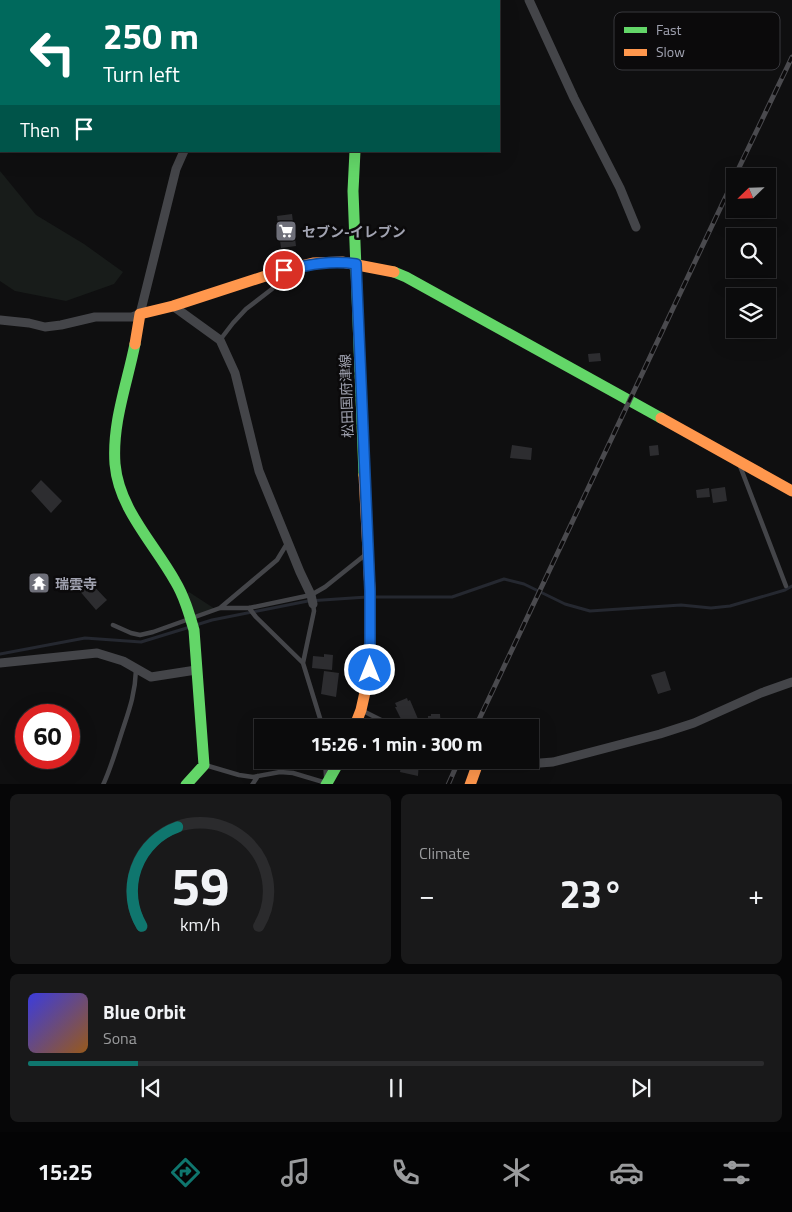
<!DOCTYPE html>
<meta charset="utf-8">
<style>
body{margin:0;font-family:"Titillium Web","Noto Sans JP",sans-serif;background:#19191a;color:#f1f3f6;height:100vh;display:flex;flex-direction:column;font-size:19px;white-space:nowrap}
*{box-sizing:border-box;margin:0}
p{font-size:16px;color:#9a9b9d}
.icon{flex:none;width:28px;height:28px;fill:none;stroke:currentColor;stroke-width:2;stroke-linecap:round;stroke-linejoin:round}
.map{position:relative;height:784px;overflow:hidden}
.sheet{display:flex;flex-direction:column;gap:10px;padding:10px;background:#060607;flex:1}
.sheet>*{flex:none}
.hud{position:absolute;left:0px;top:0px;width:500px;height:152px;box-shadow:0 5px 20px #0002,0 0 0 1px #2b2b2d;background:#00695c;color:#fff;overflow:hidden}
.needle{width:32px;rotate:247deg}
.controls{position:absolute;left:726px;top:168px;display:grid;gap:10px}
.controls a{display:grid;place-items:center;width:50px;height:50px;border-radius:0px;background:#0b0b0c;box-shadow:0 5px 20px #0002,0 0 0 1px #2b2b2d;font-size:25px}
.speed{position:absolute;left:15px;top:704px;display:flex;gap:10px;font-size:25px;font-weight:700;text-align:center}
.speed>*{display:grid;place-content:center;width:65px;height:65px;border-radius:50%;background:#0b0b0c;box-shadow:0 5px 20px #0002,0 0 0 1px #2b2b2d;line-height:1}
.speed .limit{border:8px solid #d22;background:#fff;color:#111}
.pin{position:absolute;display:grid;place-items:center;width:42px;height:42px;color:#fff;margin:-21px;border:2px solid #fff;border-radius:50%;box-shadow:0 1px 5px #0007}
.me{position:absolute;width:55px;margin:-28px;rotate:0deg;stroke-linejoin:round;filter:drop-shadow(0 0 4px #0008)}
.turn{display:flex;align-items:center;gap:18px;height:105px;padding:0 20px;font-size:22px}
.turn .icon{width:65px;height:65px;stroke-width:2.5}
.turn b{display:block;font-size:35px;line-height:42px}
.then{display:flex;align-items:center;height:48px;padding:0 20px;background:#0003;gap:10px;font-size:19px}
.big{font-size:38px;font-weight:700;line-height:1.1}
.sheet .widget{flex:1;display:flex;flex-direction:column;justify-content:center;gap:8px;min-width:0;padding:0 18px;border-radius:8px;background:#19191a}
.sheet .dial{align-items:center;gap:0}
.dial svg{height:130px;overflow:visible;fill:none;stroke:#2b2b2d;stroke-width:7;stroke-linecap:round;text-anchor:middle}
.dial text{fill:#f1f3f6;stroke:none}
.song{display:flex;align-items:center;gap:15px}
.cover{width:60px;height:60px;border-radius:8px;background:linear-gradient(135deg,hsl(240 70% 55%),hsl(30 70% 35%))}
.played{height:5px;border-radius:2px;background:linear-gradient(90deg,#0f766e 15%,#2b2b2d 15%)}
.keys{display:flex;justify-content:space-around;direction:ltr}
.heat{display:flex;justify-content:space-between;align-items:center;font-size:28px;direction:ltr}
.sheet .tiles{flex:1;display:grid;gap:10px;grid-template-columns:1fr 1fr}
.widget:last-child{grid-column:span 2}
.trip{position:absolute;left:254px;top:719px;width:285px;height:50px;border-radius:0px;background:#0b0b0c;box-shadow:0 5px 20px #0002,0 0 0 1px #2b2b2d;font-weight:700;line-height:50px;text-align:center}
.dock{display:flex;height:80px;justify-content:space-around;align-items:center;background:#040405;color:#9a9b9d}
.dock .icon{width:35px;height:35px}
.dock .current{color:#0f766e}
.dock b{font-size:22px;color:#f1f3f6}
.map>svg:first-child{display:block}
.green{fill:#181c1a}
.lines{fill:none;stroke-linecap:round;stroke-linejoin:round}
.stream{stroke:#252830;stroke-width:3}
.building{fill:#2d2d30}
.lane{stroke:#444549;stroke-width:4.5}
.street{stroke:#444549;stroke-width:9}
.fast{stroke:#63d668;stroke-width:11}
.slow{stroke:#ff974d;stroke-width:11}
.rail-casing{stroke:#4a4a4e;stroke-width:5}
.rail{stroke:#0b0a0b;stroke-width:3;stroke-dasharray:9;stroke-linecap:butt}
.route-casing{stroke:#114b97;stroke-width:12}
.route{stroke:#1a73e8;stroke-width:9}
.labels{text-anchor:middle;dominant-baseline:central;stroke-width:5;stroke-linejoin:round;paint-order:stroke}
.poi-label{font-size:14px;font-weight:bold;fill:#a1a3b1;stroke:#0b0a0b;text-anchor:start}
.street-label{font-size:14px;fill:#a1a3b1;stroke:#0b0a0b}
.key{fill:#0b0a0b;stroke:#38383d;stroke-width:1}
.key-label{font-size:14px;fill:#a1a3b1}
</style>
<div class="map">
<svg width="792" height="785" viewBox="0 0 792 785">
<rect width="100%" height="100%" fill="#0f0f10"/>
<path class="green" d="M 0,171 L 36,215 L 84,244 L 123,272 L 114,284 L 66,301 L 15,291 L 0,281 Z
M 189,592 L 215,609 L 197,617 L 185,595 Z"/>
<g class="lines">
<path class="stream" d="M 375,597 L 452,597 L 504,579 L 524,584 L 565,604 L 590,611 L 681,605 L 711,608 L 730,606 L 785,590 L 792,586
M 196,625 L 212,620 L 308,601 L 367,597
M 0,654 L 85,638 L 141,642 L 190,627"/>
</g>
<path class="building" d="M 292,214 L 296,246 L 281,248 L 277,216 Z
M 600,353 L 601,361 L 589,362 L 588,354 Z
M 512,445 L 532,448 L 531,460 L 510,458 Z
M 658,445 L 659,455 L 650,456 L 649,446 Z
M 41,480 L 62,501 L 51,513 L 31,491 Z
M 725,487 L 727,501 L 713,503 L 711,489 Z
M 709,488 L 710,497 L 697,498 L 696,490 Z
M 88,580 L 107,600 L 96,610 L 78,589 Z
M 324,654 L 333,655 L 332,670 L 312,668 L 313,656 L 324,657 Z
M 324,671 L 339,673 L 336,697 L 321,694 Z
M 665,671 L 671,690 L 658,694 L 651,675 Z
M 407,698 L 408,701 L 410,700 L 418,719 L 404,725 L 395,707 L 397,707 L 395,703 Z
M 431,714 L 440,714 L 441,728 L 428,728 L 428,716 L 431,716 Z
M 402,760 L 419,761 L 418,776 L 400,772 Z"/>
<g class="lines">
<path class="lane" d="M 103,0 L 106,1
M 220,340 L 233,323 L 246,309 L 272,289 L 281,274
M 740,466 L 786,586
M 313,604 L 314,611 L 303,663 L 323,728
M 220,608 L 277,560 L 288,542
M 249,608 L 256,617 L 303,663
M 113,625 L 131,633 L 140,635 L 153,632 L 220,608 L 249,608 L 311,595 L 325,587 L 365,555
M 363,711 L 397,728
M 325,760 L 326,776
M 205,765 L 239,775 L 253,777 L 280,772 L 293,773 L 323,782
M 103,785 C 110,770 114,756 119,741 C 127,715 135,698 136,670
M 252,785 L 258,776"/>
<path class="street" d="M 529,0 L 574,98 L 620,188 L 636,227
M 285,1 L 285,0
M 173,306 L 220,340 L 235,373 L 259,471 L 300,572 L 311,595 L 313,604
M 0,320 L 29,323 L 45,327 L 61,325 L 95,317 L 132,317 L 140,314 L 176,169 L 184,151
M 0,663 L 97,653 L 123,661 L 151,677 L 196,670
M 501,760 L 527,764 L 553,762 L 660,734 L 694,723 L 761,693 L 792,682"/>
<path class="fast" d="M 390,1 L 391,0
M 355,151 L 353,191 L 364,475
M 394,272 L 406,277 L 661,418
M 135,344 C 127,384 112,423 115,464 C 119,509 153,542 175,581 C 184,596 189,613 194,630 L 204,765 L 186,785
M 326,785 L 340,760"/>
<path class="slow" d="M 135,344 L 140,314 L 173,306 L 284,270 L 313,263 L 342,262 L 394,272
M 661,418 L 792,491
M 354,728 L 361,710 L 370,670 L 370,591 L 364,475
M 470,785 L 479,760"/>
<g class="rail-casing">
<path id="rail" d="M 735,176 L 792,57
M 475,728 L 735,177
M 448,785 L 459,760"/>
</g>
<use href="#rail" class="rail"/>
</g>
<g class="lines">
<g class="route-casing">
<path id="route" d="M 284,270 C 308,265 331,260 356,264 L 370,591 L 370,670"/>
</g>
<use href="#route" class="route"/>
</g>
<defs>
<g id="supermarket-square" transform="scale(1.125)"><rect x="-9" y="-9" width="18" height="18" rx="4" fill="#6e6f79" stroke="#0b0a0b"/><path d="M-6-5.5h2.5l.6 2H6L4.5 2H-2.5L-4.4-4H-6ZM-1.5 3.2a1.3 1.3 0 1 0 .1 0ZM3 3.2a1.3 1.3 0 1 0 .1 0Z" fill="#fff"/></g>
<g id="temple-square" transform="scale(1.125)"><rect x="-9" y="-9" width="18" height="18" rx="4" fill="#6e6f79" stroke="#0b0a0b"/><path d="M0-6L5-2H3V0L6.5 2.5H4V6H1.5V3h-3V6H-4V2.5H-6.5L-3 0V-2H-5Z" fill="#fff"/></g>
</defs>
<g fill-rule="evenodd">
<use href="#supermarket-square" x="286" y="231"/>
<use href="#temple-square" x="39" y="583"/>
</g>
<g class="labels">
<g class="poi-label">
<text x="302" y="231">セブン-イレブン</text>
<text x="55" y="583">瑞雲寺</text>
</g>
<g class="street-label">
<text transform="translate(346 396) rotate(-92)">松田国府津線</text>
</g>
</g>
<rect x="614" y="12" width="166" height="58" rx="8" class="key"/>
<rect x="624" y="27" width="23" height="6" fill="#63d668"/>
<rect x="624" y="49" width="23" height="7" fill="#ff974d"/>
<g class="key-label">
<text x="656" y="35">Fast</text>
<text x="656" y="57">Slow</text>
</g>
</svg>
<div class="controls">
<a><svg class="needle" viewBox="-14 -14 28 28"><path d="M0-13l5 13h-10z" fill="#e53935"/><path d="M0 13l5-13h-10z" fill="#9a9b9d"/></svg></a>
<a><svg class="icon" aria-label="search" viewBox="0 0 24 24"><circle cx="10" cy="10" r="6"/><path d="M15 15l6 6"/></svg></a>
<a><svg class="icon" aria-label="layers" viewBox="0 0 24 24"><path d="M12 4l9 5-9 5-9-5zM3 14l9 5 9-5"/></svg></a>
</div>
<div class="speed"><div class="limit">60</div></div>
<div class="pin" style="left:284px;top:270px;background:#d93025"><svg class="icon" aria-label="arrive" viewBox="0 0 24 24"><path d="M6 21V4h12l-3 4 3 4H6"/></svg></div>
<svg class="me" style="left:370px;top:670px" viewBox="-20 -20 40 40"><circle r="17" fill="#1a73e8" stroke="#fff" stroke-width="3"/><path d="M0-11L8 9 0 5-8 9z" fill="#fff"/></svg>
<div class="trip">15:26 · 1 min · 300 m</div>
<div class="hud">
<div class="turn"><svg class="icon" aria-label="left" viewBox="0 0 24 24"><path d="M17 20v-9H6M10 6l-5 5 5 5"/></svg><div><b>250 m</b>Turn left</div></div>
<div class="then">Then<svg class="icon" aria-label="arrive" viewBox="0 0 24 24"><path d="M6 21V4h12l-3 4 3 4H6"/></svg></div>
</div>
</div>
<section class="sheet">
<div class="tiles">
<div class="widget dial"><svg viewBox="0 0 100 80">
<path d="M14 69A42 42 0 1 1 86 69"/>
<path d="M14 69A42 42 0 0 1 36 8" stroke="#0f766e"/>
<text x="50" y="56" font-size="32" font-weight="700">59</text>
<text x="50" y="72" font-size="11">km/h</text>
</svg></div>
<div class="widget"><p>Climate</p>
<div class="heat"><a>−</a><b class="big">23°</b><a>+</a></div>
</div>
<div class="widget">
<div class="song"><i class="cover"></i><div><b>Blue Orbit</b><p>Sona</p></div></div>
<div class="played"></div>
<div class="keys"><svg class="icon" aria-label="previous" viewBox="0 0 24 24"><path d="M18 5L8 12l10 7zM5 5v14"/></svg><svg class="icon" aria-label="pause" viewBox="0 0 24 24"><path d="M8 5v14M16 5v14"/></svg><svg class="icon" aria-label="next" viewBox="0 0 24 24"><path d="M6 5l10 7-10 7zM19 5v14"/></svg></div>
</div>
</div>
</section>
<nav class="dock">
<b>15:25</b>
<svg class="icon current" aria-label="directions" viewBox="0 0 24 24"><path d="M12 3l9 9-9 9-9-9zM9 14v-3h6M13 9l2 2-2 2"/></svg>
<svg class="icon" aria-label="music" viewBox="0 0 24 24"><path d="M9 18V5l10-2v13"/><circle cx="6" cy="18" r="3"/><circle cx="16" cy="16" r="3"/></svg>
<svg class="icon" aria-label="phone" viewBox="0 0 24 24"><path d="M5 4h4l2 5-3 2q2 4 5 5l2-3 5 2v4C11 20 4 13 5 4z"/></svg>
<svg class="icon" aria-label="climate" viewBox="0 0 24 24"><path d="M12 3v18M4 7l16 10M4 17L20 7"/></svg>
<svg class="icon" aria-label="car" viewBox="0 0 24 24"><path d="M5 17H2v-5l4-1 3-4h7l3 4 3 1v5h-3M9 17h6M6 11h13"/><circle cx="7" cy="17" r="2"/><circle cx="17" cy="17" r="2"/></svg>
<svg class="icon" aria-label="filters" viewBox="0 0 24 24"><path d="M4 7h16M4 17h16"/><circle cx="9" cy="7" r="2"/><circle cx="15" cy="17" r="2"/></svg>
</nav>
